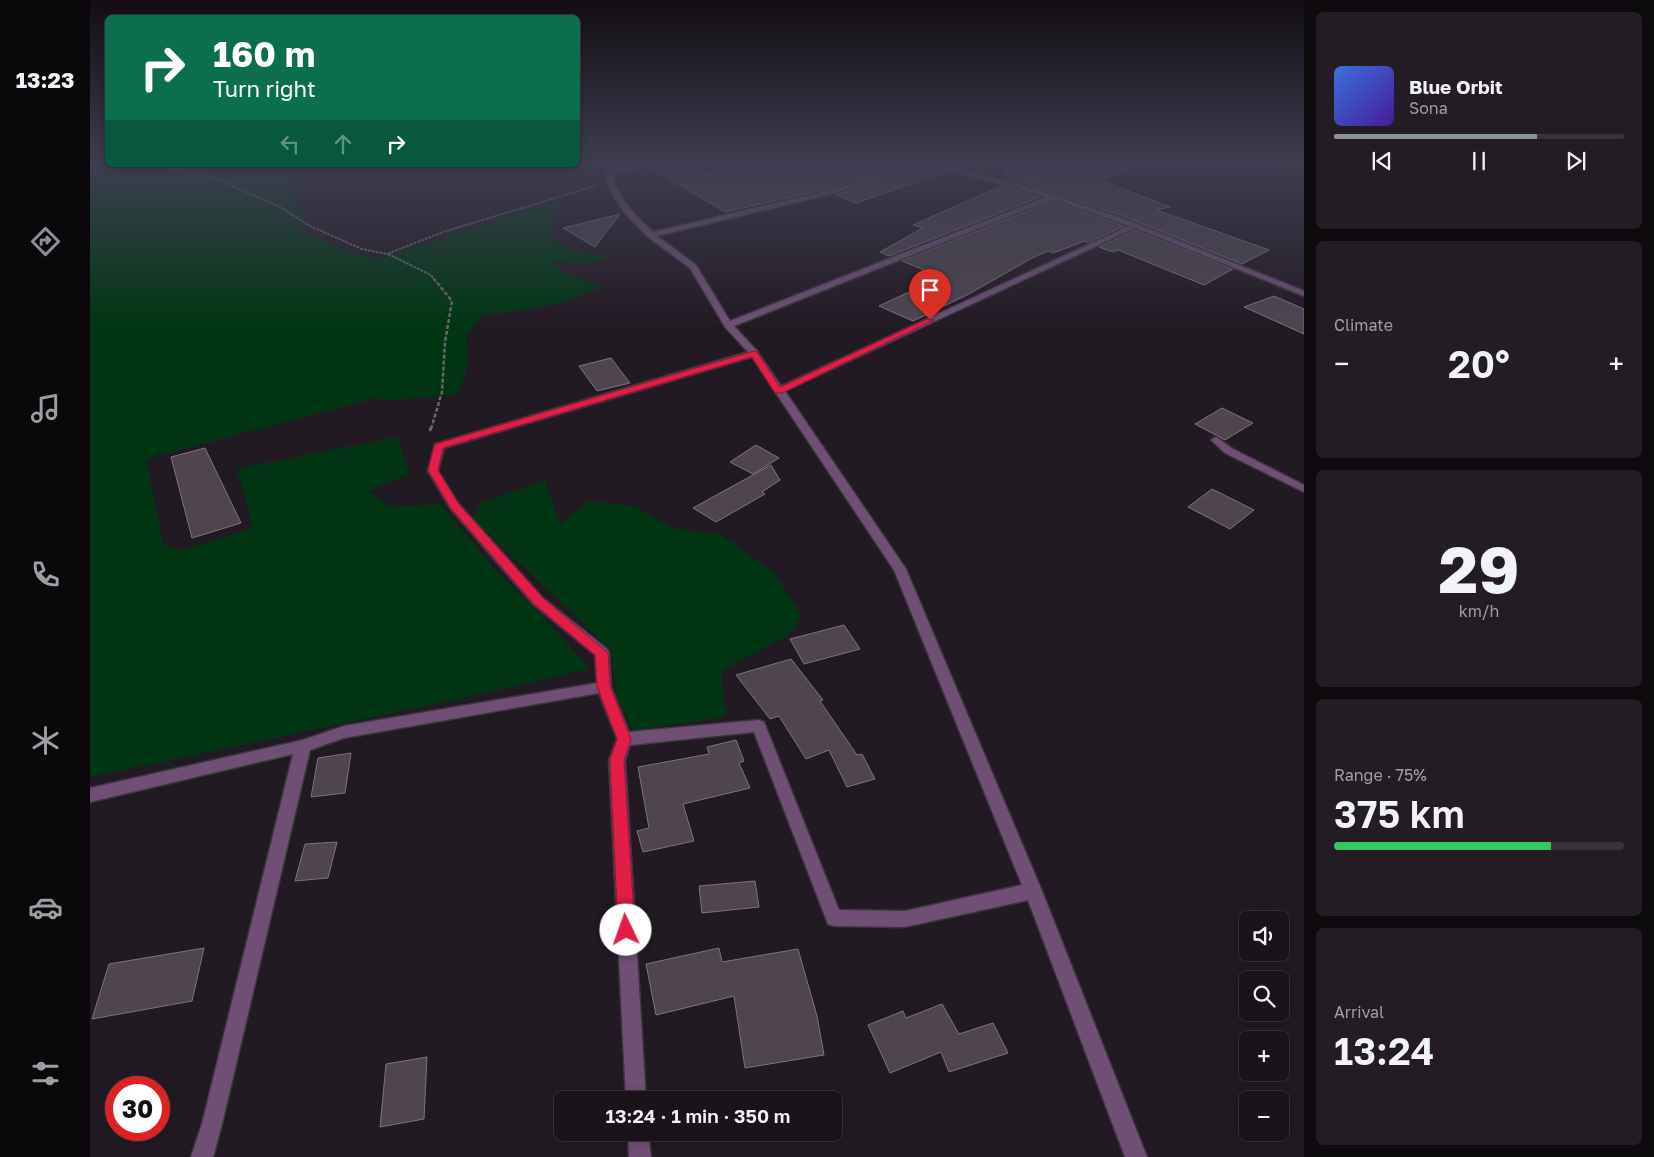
<!DOCTYPE html>
<meta charset="utf-8">
<style>
body{margin:0;font-family:"Golos Text",sans-serif;background:#231d23;color:#f1f3f6;height:100vh;display:flex;flex-direction:column;font-size:19px;white-space:nowrap}
*{box-sizing:border-box;margin:0}
p{font-size:16px;color:#9f9ea2}
.icon{flex:none;width:28px;height:28px;fill:none;stroke:currentColor;stroke-width:2;stroke-linecap:round;stroke-linejoin:round}
.map{position:relative;flex:1;overflow:hidden}
.drawer{display:flex;flex-direction:column;gap:12px;padding:12px;background:#0e0b0e;width:350px}
.drawer>*{flex:none}
.top-card{position:absolute;left:15px;top:15px;width:475px;height:152px;border-radius:8px;box-shadow:0 2px 12px #0003,0 0 0 1px #383339;background:#0b6e4f;color:#fff;overflow:hidden}
.fabs{position:absolute;left:1149px;top:911px;display:grid;gap:10px}
.fabs a{display:grid;place-items:center;width:50px;height:50px;border-radius:8px;background:#1a141a;box-shadow:0 2px 12px #0003,0 0 0 1px #383339;font-size:25px}
.speed{position:absolute;left:15px;top:1076px;display:flex;gap:10px;font-size:25px;font-weight:700;text-align:center}
.speed>*{display:grid;place-content:center;width:65px;height:65px;border-radius:50%;background:#1a141a;box-shadow:0 2px 12px #0003,0 0 0 1px #383339;line-height:1}
.speed .limit{border:8px solid #d22;background:#fff;color:#111}
.pin{position:absolute;display:grid;place-items:center;width:42px;height:42px;color:#fff;margin:-51px -21px;border-radius:50% 50% 50% 0;rotate:-45deg;box-shadow:0 0 5px #0007}
.pin .icon{rotate:45deg}
.me{position:absolute;width:55px;margin:-28px;rotate:357deg;stroke-linejoin:round;filter:drop-shadow(0 0 4px #0008)}
.turn{display:flex;align-items:center;gap:18px;height:105px;padding:0 25px;font-size:22px}
.turn .icon{width:65px;height:65px;stroke-width:2.5}
.turn b{display:block;font-size:35px;line-height:42px}
.lanes{display:flex;align-items:center;height:48px;padding:0 25px;background:#0003;justify-content:center;gap:25px;direction:ltr}
.lanes .off{opacity:.35}
.big{font-size:38px;font-weight:600;line-height:1.1}
.drawer .card{flex:1;display:flex;flex-direction:column;justify-content:center;gap:8px;min-width:0;padding:0 18px;border-radius:8px;background:#231d23}
.drawer .dial{align-items:center;gap:0}
.dial b{font-size:65px;line-height:1}
.song{display:flex;align-items:center;gap:15px}
.cover{width:60px;height:60px;border-radius:8px;background:linear-gradient(135deg,hsl(220 70% 55%),hsl(260 70% 35%))}
.played{height:5px;border-radius:2px;background:linear-gradient(90deg,#8c9099 70%,#383339 70%)}
.keys{display:flex;justify-content:space-around;direction:ltr}
.heat{display:flex;justify-content:space-between;align-items:center;font-size:28px;direction:ltr}
.charge{height:8px;border-radius:4px;background:linear-gradient(90deg,#34c759 75%,#383339 0)}
.trip{position:absolute;left:464px;top:1091px;width:288px;height:50px;border-radius:8px;background:#1a141a;box-shadow:0 2px 12px #0003,0 0 0 1px #383339;font-weight:600;line-height:50px;text-align:center}
main{display:flex;flex:1;min-height:0}
.tab-bar{display:flex;flex-direction:column;width:90px;justify-content:space-around;align-items:center;background:#0a080a;color:#9f9ea2}
.tab-bar .icon{width:35px;height:35px}
.tab-bar .selected{color:#8c9099}
.tab-bar b{font-size:22px;color:#f1f3f6}
.map>svg:first-child{display:block}
.green{fill:#003614}
.building{fill:#4e454f;stroke:#7d737e}
.lines{fill:none;stroke-linecap:round;stroke-linejoin:round}
.minor-casing{stroke:#3b343c;stroke-width:3}
.path-far2{stroke:#6b646c;stroke-width:2;stroke-dasharray:3 1;stroke-linecap:butt}
.path-far1{stroke:#6b646c;stroke-width:2.5;stroke-dasharray:4 2;stroke-linecap:butt}
.path{stroke:#6b646c;stroke-width:3;stroke-dasharray:4.5 2.5;stroke-linecap:butt}
.minor{fill:#6f5074;fill-rule:evenodd}
.route{fill:#e11d48;stroke:#92132f}
</style>
<main>
<nav class="tab-bar">
<b>13:23</b>
<svg class="icon selected" aria-label="directions" viewBox="0 0 24 24"><path d="M12 3l9 9-9 9-9-9zM9 14v-3h6M13 9l2 2-2 2"/></svg>
<svg class="icon" aria-label="music" viewBox="0 0 24 24"><path d="M9 18V5l10-2v13"/><circle cx="6" cy="18" r="3"/><circle cx="16" cy="16" r="3"/></svg>
<svg class="icon" aria-label="phone" viewBox="0 0 24 24"><path d="M5 4h4l2 5-3 2q2 4 5 5l2-3 5 2v4C11 20 4 13 5 4z"/></svg>
<svg class="icon" aria-label="climate" viewBox="0 0 24 24"><path d="M12 3v18M4 7l16 10M4 17L20 7"/></svg>
<svg class="icon" aria-label="car" viewBox="0 0 24 24"><path d="M5 17H2v-5l4-1 3-4h7l3 4 3 1v5h-3M9 17h6M6 11h13"/><circle cx="7" cy="17" r="2"/><circle cx="17" cy="17" r="2"/></svg>
<svg class="icon" aria-label="filters" viewBox="0 0 24 24"><path d="M4 7h16M4 17h16"/><circle cx="9" cy="7" r="2"/><circle cx="15" cy="17" r="2"/></svg>
</nav>
<div class="map">
<svg width="1214" height="1157" viewBox="0 0 1214 1157">
<rect width="100%" height="100%" fill="#221a23"/>
<path class="green" d="M 0,165 L 189,165 L 215,216 L 209,229 L 260,253 L 290,259 L 467,200 L 460,239 L 481,251 L 517,257 L 503,264 L 463,262 L 471,271 L 512,287 L 472,303 L 437,310 L 393,315 L 377,335 L 378,363 L 369,394 L 296,401 L 286,398 L 56,459 L 73,543 L 89,551 L 163,528 L 147,469 L 307,437 L 320,474 L 279,491 L 300,507 L 350,504 L 410,575 L 464,628 L 499,669 L 369,699 L 0,777 Z
M 455,481 L 470,524 L 500,501 L 547,507 L 582,528 L 631,535 L 683,572 L 712,616 L 698,635 L 631,671 L 636,717 L 543,730 L 527,697 L 521,650 L 383,519 L 391,503 Z"/>
<path class="building" d="M 567,165 L 600,165 L 616,174 L 652,165 L 808,165 L 788,174 L 741,188 L 635,212 L 561,168 Z
M 824,165 L 834,165 L 855,172 L 766,203 L 746,195 L 794,180 Z
M 914,165 L 969,165 L 926,182 L 920,181 Z
M 987,165 L 1038,165 L 1039,170 L 1010,180 L 1080,207 L 1067,210 L 1179,250 L 1152,264 L 1033,216 L 939,185 Z
M 911,186 L 950,197 L 799,256 L 790,252 L 833,228 L 823,225 Z
M 963,201 L 1034,226 L 998,243 L 995,241 L 963,253 L 958,251 L 942,258 L 879,294 L 823,321 L 789,306 L 851,277 L 812,261 Z
M 530,214 L 505,247 L 473,228 Z
M 1045,230 L 1143,269 L 1114,285 L 1028,250 L 1023,252 L 1009,247 Z
M 1184,296 L 1214,309 L 1214,334 L 1154,307 Z
M 521,358 L 540,383 L 507,391 L 489,366 Z
M 1132,408 L 1163,423 L 1135,440 L 1105,424 Z
M 666,445 L 689,458 L 663,474 L 640,462 Z
M 115,448 L 151,523 L 102,538 L 81,457 Z
M 681,465 L 690,480 L 672,492 L 675,494 L 626,522 L 603,508 Z
M 1122,489 L 1164,510 L 1140,529 L 1098,507 Z
M 754,625 L 770,649 L 714,664 L 700,639 Z
M 701,659 L 733,700 L 730,701 L 767,755 L 772,754 L 785,779 L 757,787 L 739,750 L 716,759 L 689,716 L 680,719 L 646,675 Z
M 646,740 L 654,761 L 649,763 L 660,788 L 593,804 L 604,841 L 553,852 L 547,831 L 559,828 L 548,767 L 619,754 L 617,747 Z
M 261,753 L 255,793 L 221,797 L 228,758 Z
M 247,842 L 238,878 L 205,881 L 215,844 Z
M 665,881 L 669,907 L 612,913 L 609,886 Z
M 114,948 L 102,1001 L 2,1019 L 19,964 Z
M 629,948 L 632,962 L 708,949 L 727,1016 L 734,1055 L 655,1068 L 644,996 L 566,1015 L 556,964 Z
M 852,1004 L 869,1034 L 903,1023 L 918,1053 L 859,1072 L 851,1052 L 800,1073 L 778,1025 L 813,1011 L 816,1018 Z
M 337,1057 L 334,1119 L 290,1127 L 296,1064 Z"/>
<g class="lines">
<g class="minor-casing">
<path id="minor" d="M 549,165 L 565,165 L 522,174 C 529,200 544,214 563,232 L 741,190 L 789,176 L 813,165 L 822,165 L 793,178 L 745,193 L 567,236 L 606,265 L 640,321 L 956,197 L 927,188 L 921,188 L 920,186 L 836,165 L 850,165 L 926,184 L 975,165 L 985,165 L 933,185 L 1032,218 L 1214,291 L 1214,296 L 1045,228 L 695,391 L 816,569 L 952,891 L 1057,1157 L 1035,1157 L 938,900 L 815,927 L 744,926 L 738,924 L 664,732 L 540,745 L 535,760 L 556,1100 L 536,1100 L 519,760 L 527,739 L 509,693 L 254,738 L 220,750 L 132,1124 L 123,1157 L 101,1157 L 112,1124 L 203,754 L 0,802 L 0,788 L 213,740 L 254,726 L 507,683 L 505,655 L 443,604 L 360,508 L 338,471 L 345,444 L 658,352 L 635,327 L 600,268 L 558,237 L 533,211 L 520,190 L 516,172 ZM 963,199 L 1039,226 L 691,386 L 667,351 L 644,326 ZM 662,357 L 804,570 L 932,885 L 815,911 L 749,910 L 674,722 L 669,720 L 539,732 L 521,687 L 519,653 L 517,649 L 453,598 L 368,503 L 348,471 L 354,448 Z
M 1126,437 L 1143,449 L 1214,485 L 1214,492 L 1135,453 L 1121,440 Z
M 538,1132 L 558,1132 L 561,1157 L 539,1157 Z"/>
</g>
<path class="path-far2" d="M 68,165 L 125,178 L 190,207 L 220,226 L 272,249 L 297,254 L 353,232 L 505,186
M 298,254 L 341,275 L 346,282"/>
<path class="path-far1" d="M 341,429 L 352,392 L 355,342 L 362,301 L 345,280"/>
<path class="path" d="M 340,431 L 341,427"/>
<use href="#minor" class="minor"/>
</g>
<linearGradient id="sky" x2="0" y2="1"><stop stop-color="#130e13"/><stop offset="0.5" stop-color="#3e3e50"/><stop offset="1" stop-color="#3e3e50" stop-opacity="0"/></linearGradient>
<rect width="1214" height="327" fill="url(#sky)"/>
<path class="route" d="M 837,319 L 844,320 L 692,393 L 685,393 L 662,357 L 353,448 L 348,470 L 368,503 L 453,598 L 518,653 L 520,686 L 541,739 L 534,760 L 545,930 L 542,936 L 536,938 L 531,936 L 528,930 L 520,760 L 527,739 L 507,686 L 505,655 L 444,604 L 360,507 L 338,470 L 344,446 L 345,444 L 664,351 L 667,352 L 690,387 Z"/>
</svg>
<div class="fabs">
<a><svg class="icon" aria-label="sound" viewBox="0 0 24 24"><path d="M4 9h4l5-4v14l-5-4H4zM17 9q2 3 0 6"/></svg></a>
<a><svg class="icon" aria-label="search" viewBox="0 0 24 24"><circle cx="10" cy="10" r="6"/><path d="M15 15l6 6"/></svg></a>
<a>+</a>
<a>−</a>
</div>
<div class="speed"><div class="limit">30</div></div>
<div class="pin" style="left:840px;top:320px;background:#d93025"><svg class="icon" aria-label="arrive" viewBox="0 0 24 24"><path d="M6 21V4h12l-3 4 3 4H6"/></svg></div>
<svg class="me" style="left:536px;top:930px" viewBox="-20 -20 40 40"><circle r="19" fill="#fff"/><path d="M0-13L10 11 0 6-10 11z" fill="#e11d48"/></svg>
<div class="trip">13:24 · 1 min · 350 m</div>
<div class="top-card">
<div class="turn"><svg class="icon" aria-label="right" viewBox="0 0 24 24"><path d="M7 20v-9h11M14 6l5 5-5 5"/></svg><div><b>160 m</b>Turn right</div></div>
<div class="lanes"><svg class="icon off" aria-label="left" viewBox="0 0 24 24"><path d="M17 20v-9H6M10 6l-5 5 5 5"/></svg><svg class="icon off" aria-label="ahead" viewBox="0 0 24 24"><path d="M12 20V5M6 11l6-6 6 6"/></svg><svg class="icon" aria-label="right" viewBox="0 0 24 24"><path d="M7 20v-9h11M14 6l5 5-5 5"/></svg></div>
</div>
</div>
<section class="drawer">
<div class="card">
<div class="song"><i class="cover"></i><div><b>Blue Orbit</b><p>Sona</p></div></div>
<div class="played"></div>
<div class="keys"><svg class="icon" aria-label="previous" viewBox="0 0 24 24"><path d="M18 5L8 12l10 7zM5 5v14"/></svg><svg class="icon" aria-label="pause" viewBox="0 0 24 24"><path d="M8 5v14M16 5v14"/></svg><svg class="icon" aria-label="next" viewBox="0 0 24 24"><path d="M6 5l10 7-10 7zM19 5v14"/></svg></div>
</div>
<div class="card"><p>Climate</p>
<div class="heat"><a>−</a><b class="big">20°</b><a>+</a></div>
</div>
<div class="card dial"><b>29</b><p>km/h</p></div>
<div class="card"><p>Range · 75%</p><b class="big">375 km</b><div class="charge"></div></div>
<div class="card"><p>Arrival</p><b class="big">13:24</b></div>
</section>
</main>
